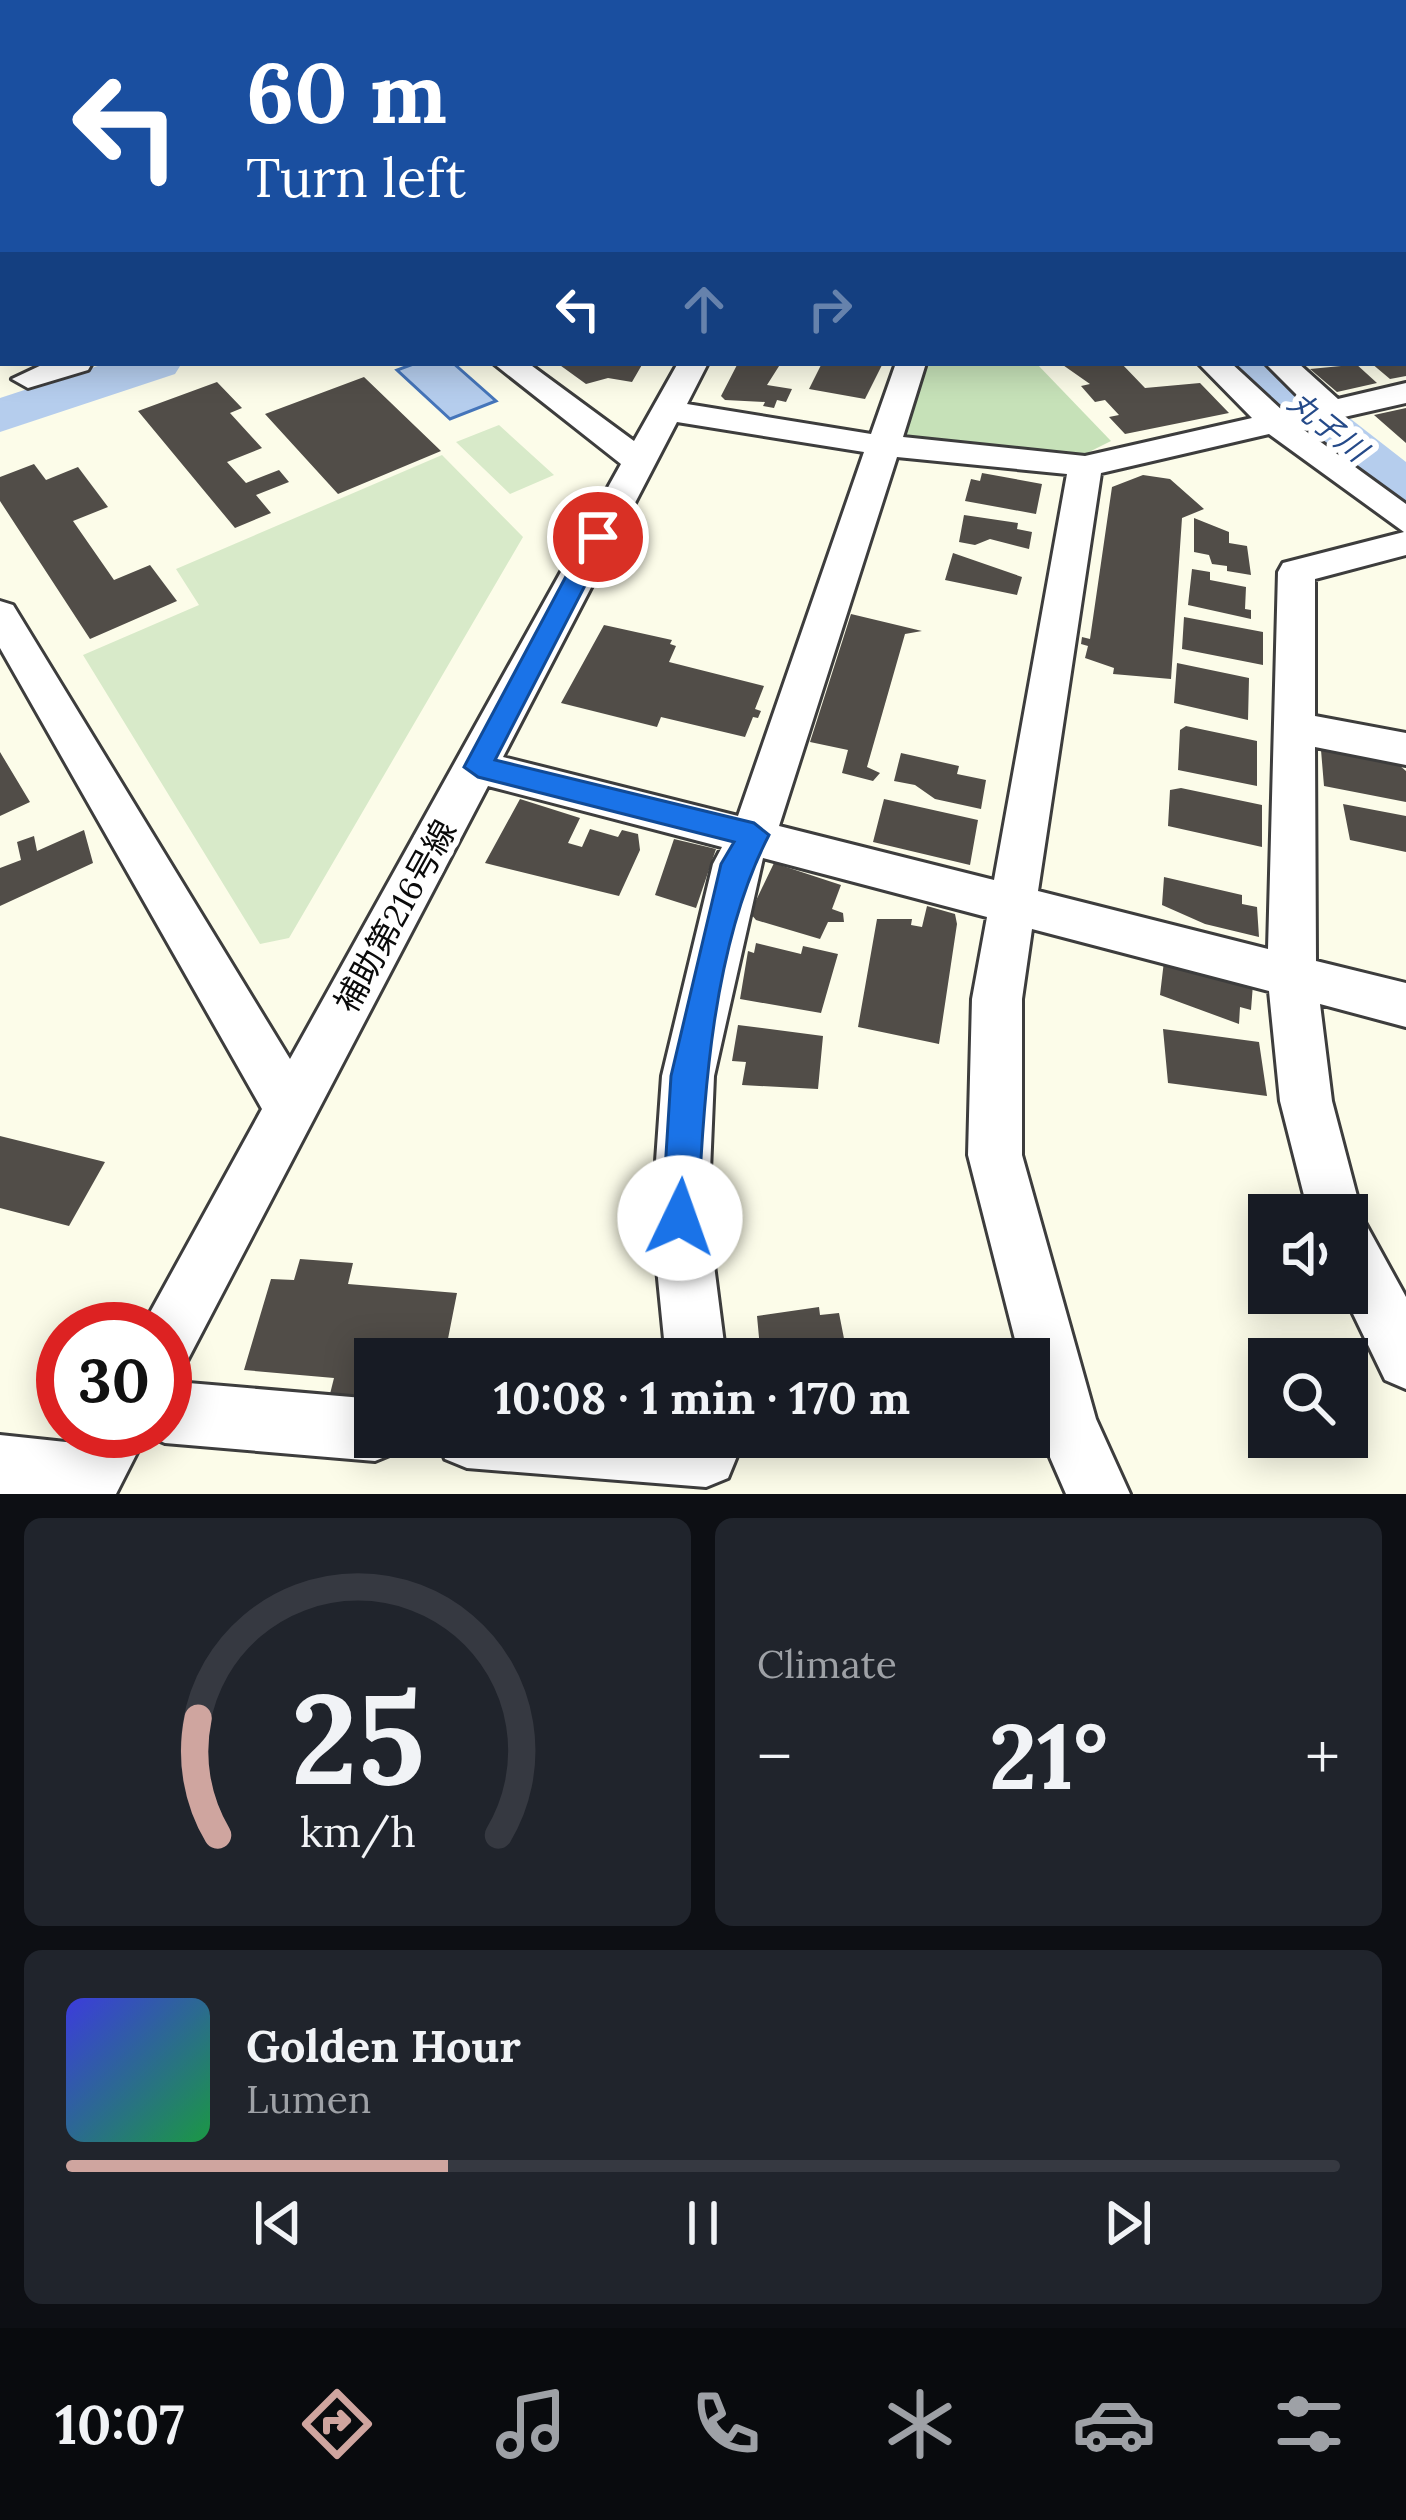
<!DOCTYPE html>
<meta charset="utf-8">
<style>
body{margin:0;font-family:Lora,"Noto Sans JP",serif;background:#20242c;color:#f1f3f6;height:100vh;display:flex;flex-direction:column;font-size:45px;white-space:nowrap}
*{box-sizing:border-box;margin:0}
p{font-size:39px;color:#9ea1a6}
.icon{flex:none;width:66px;height:66px;fill:none;stroke:currentColor;stroke-width:2;stroke-linecap:round;stroke-linejoin:round}
.map{position:relative;height:1494px;overflow:hidden}
.drawer{display:flex;flex-direction:column;gap:24px;padding:24px;background:#0d0f14;flex:1}
.drawer>*{flex:none}
.hud{position:absolute;left:0px;top:0px;width:1407px;height:366px;box-shadow:0 6px 30px #0003;background:#1a4fa0;color:#fff;overflow:hidden}
.fabs{position:absolute;left:1248px;top:1194px;display:grid;gap:24px}
.fabs a{display:grid;place-items:center;width:120px;height:120px;border-radius:0px;background:#171b24;box-shadow:0 6px 30px #0003;font-size:60px}
.speed{position:absolute;left:36px;top:1302px;display:flex;gap:24px;font-size:60px;font-weight:700;text-align:center}
.speed>*{display:grid;place-content:center;width:156px;height:156px;border-radius:50%;background:#171b24;box-shadow:0 6px 30px #0003;line-height:1}
.speed .limit{border:18px solid #d22;background:#fff;color:#111}
.pin{position:absolute;display:grid;place-items:center;width:102px;height:102px;color:#fff;margin:-51px;border:6px solid #fff;border-radius:50%;box-shadow:0 3px 12px #0007}
.me{position:absolute;width:132px;margin:-66px;rotate:3deg;stroke-linejoin:round;filter:drop-shadow(0 0 9px #0008)}
.turn{display:flex;align-items:center;gap:42px;height:252px;padding:0 48px;font-size:54px}
.turn .icon{width:156px;height:156px;stroke-width:2.5}
.turn b{display:block;font-size:84px;line-height:102px}
.lanes{display:flex;align-items:center;height:114px;padding:0 48px;background:#0003;justify-content:center;gap:60px;direction:ltr}
.lanes .off{opacity:.35}
.big{font-size:90px;font-weight:700;line-height:1.1}
.drawer .tile{flex:1;display:flex;flex-direction:column;justify-content:center;gap:18px;min-width:0;padding:0 42px;border-radius:18px;background:#20242c}
.drawer .dial{align-items:center;gap:0}
.dial svg{height:312px;overflow:visible;fill:none;stroke:#363941;stroke-width:7;stroke-linecap:round;text-anchor:middle}
.dial text{fill:#f1f3f6;stroke:none}
.song{display:flex;align-items:center;gap:36px}
.cover{width:144px;height:144px;border-radius:18px;background:linear-gradient(135deg,hsl(240 70% 55%),hsl(140 70% 35%))}
.played{height:12px;border-radius:6px;background:linear-gradient(90deg,#cfa59f 30%,#363941 30%)}
.keys{display:flex;justify-content:space-around;direction:ltr}
.heat{display:flex;justify-content:space-between;align-items:center;font-size:66px;direction:ltr}
.drawer .tiles{flex:1;display:grid;gap:24px;grid-template-columns:1fr 1fr}
.tile:last-child{grid-column:span 2}
.trip{position:absolute;left:354px;top:1338px;width:696px;height:120px;border-radius:0px;background:#171b24;box-shadow:0 6px 30px #0003;font-weight:700;line-height:120px;text-align:center}
.menu{display:flex;height:192px;justify-content:space-around;align-items:center;background:#090b0e;color:#9ea1a6}
.menu .icon{width:84px;height:84px}
.menu .current{color:#cfa59f}
.menu b{font-size:54px;color:#f1f3f6}
.map>svg:first-child{display:block}
.green{fill:#c6e1b8}
.pitch{fill:#d8eac9}
.water{fill:#b5cded;stroke:#4575ba;stroke-width:3}
.lines{fill:none;stroke-linecap:round;stroke-linejoin:round}
.river{fill:#b5cded;fill-rule:evenodd}
.building{fill:#514d48}
.minor-casing{stroke:#3d3d3d;stroke-width:6}
.minor{fill:#fff;fill-rule:evenodd}
.route{fill:#1a73e8;stroke:#114b97;stroke-width:3}
.labels{text-anchor:middle;dominant-baseline:central;stroke-width:12;stroke-linejoin:round;paint-order:stroke}
.far-water-label{font-size:30px;font-style:italic;fill:#254a89;stroke:#fff}
.street-label{font-size:33px;fill:#0a0a0a;stroke:#fff}
</style>
<div class="map">
<svg width="1406" height="1494" viewBox="0 0 1406 1494">
<rect width="100%" height="100%" fill="#fcfce9"/>
<path class="green" d="M 926,363 L 1036,363 L 1111,441 L 1079,457 L 900,439 Z"/>
<path class="pitch" d="M 499,425 L 554,475 L 510,494 L 456,442 Z
M 442,455 L 523,537 L 289,938 L 260,944 L 83,655 L 199,605 L 176,569 Z"/>
<path class="water" d="M 416,363 L 453,363 L 496,401 L 450,419 L 397,370 Z"/>
<g class="lines">
<path class="river" d="M 1001,0 L 1035,0 L 999,3 Z
M 107,363 L 182,363 L 175,374 L 0,432 L 0,398 Z
M 1226,363 L 1279,363 L 1406,462 L 1406,508 L 1386,502 L 1253,397 Z"/>
</g>
<path class="building" d="M 557,363 L 643,363 L 632,382 L 608,378 L 586,384 Z
M 738,363 L 781,363 L 767,385 L 792,389 L 786,402 L 777,400 L 774,408 L 763,406 L 765,402 L 725,400 L 721,396 Z
M 822,363 L 883,363 L 865,399 L 809,389 Z
M 1060,363 L 1121,363 L 1145,388 L 1200,383 L 1229,413 L 1125,434 L 1109,417 L 1119,415 L 1105,400 L 1095,402 L 1081,386 L 1090,384 Z
M 1338,363 L 1355,363 L 1377,383 L 1337,392 L 1310,369 L 1341,366 Z
M 1371,363 L 1406,363 L 1406,376 L 1390,379 Z
M 364,377 L 441,451 L 338,494 L 265,414 Z
M 217,382 L 242,408 L 230,413 L 262,448 L 227,462 L 246,483 L 279,470 L 289,482 L 256,495 L 271,513 L 235,528 L 138,411 Z
M 1406,408 L 1406,443 L 1374,415 Z
M 34,464 L 46,480 L 78,467 L 108,507 L 73,521 L 114,580 L 150,565 L 177,601 L 90,639 L 0,501 L 0,477 Z
M 982,473 L 1042,484 L 1036,514 L 965,501 L 971,479 L 980,481 Z
M 1143,475 L 1170,479 L 1204,509 L 1182,518 L 1171,679 L 1113,674 L 1114,668 L 1085,658 L 1088,646 L 1081,644 L 1082,637 L 1090,639 L 1112,487 Z
M 964,515 L 1018,523 L 1017,529 L 1032,532 L 1029,549 L 990,539 L 975,545 L 959,542 Z
M 1194,518 L 1229,532 L 1229,543 L 1247,546 L 1251,575 L 1227,571 L 1227,566 L 1212,564 L 1209,555 L 1194,552 Z
M 953,553 L 1022,577 L 1017,595 L 945,580 Z
M 1192,569 L 1210,572 L 1210,580 L 1246,587 L 1245,609 L 1251,610 L 1251,619 L 1188,605 Z
M 851,614 L 922,631 L 905,634 L 867,767 L 880,773 L 873,781 L 842,773 L 848,750 L 810,742 Z
M 1184,617 L 1263,632 L 1263,665 L 1182,649 Z
M 604,625 L 672,640 L 670,644 L 676,646 L 669,662 L 764,686 L 755,709 L 761,711 L 758,718 L 753,717 L 745,737 L 661,717 L 657,727 L 561,703 Z
M 1177,663 L 1249,678 L 1248,720 L 1174,703 Z
M 1186,726 L 1257,741 L 1257,786 L 1178,770 L 1180,730 Z
M 1321,750 L 1399,765 L 1406,771 L 1406,802 L 1324,786 Z
M 0,752 L 30,802 L 0,816 Z
M 901,753 L 959,766 L 957,774 L 986,780 L 981,809 L 935,799 L 915,785 L 894,781 Z
M 1181,788 L 1262,805 L 1262,847 L 1168,826 L 1170,790 Z
M 520,799 L 580,818 L 568,843 L 582,847 L 590,829 L 618,837 L 622,830 L 638,834 L 640,850 L 619,896 L 485,863 Z
M 884,799 L 978,820 L 970,865 L 873,842 Z
M 1343,804 L 1406,816 L 1406,852 L 1350,840 Z
M 84,830 L 93,863 L 0,906 L 0,868 L 21,860 L 17,842 L 34,836 L 37,851 Z
M 674,839 L 716,849 L 696,908 L 655,895 Z
M 774,863 L 841,885 L 832,909 L 843,913 L 844,922 L 828,922 L 820,939 L 756,920 L 750,913 Z
M 1164,877 L 1242,895 L 1242,904 L 1257,907 L 1259,937 L 1205,924 L 1162,905 Z
M 927,906 L 955,914 L 957,924 L 939,1044 L 858,1027 L 877,919 L 912,919 L 911,925 L 922,927 Z
M 756,943 L 801,954 L 803,946 L 838,954 L 821,1013 L 740,999 L 748,951 L 754,953 Z
M 1164,961 L 1253,984 L 1251,1010 L 1240,1007 L 1239,1024 L 1160,995 Z
M 738,1025 L 823,1036 L 818,1089 L 742,1085 L 746,1062 L 732,1061 Z
M 1163,1029 L 1259,1042 L 1267,1096 L 1168,1083 Z
M 0,1136 L 105,1162 L 69,1226 L 0,1208 Z
M 300,1259 L 353,1263 L 348,1284 L 457,1293 L 444,1359 L 375,1359 L 375,1382 L 359,1381 L 355,1400 L 329,1398 L 334,1378 L 244,1370 L 271,1279 L 294,1280 Z
M 819,1307 L 820,1315 L 839,1313 L 848,1359 L 761,1359 L 757,1316 Z"/>
<g class="lines">
<g class="minor-casing">
<path id="minor" d="M 206,0 L 246,0 L 248,3 L 208,3 Z
M 875,0 L 906,0 L 908,3 L 877,3 Z
M 1222,0 L 1266,0 L 1268,3 L 1224,3 Z
M 1404,15 L 1406,15 L 1406,27 L 1404,27 Z
M 0,122 L 3,122 L 3,137 L 0,137 Z
M 1404,212 L 1406,212 L 1406,228 L 1404,228 Z
M 1404,326 L 1406,326 L 1406,346 L 1404,346 Z
M 46,363 L 92,363 L 88,370 L 28,388 L 12,379 Z
M 493,363 L 528,363 L 634,441 L 678,363 L 708,363 L 687,404 L 871,434 L 896,363 L 926,363 L 903,437 L 1085,456 L 1252,418 L 1198,363 L 1231,363 L 1283,411 L 1308,406 L 1265,363 L 1298,363 L 1338,399 L 1406,383 L 1406,403 L 1300,427 L 1406,504 L 1406,555 L 1315,579 L 1315,716 L 1406,733 L 1406,765 L 1315,747 L 1316,961 L 1406,983 L 1406,1027 L 1320,1004 L 1332,1101 L 1363,1219 L 1406,1297 L 1406,1389 L 1385,1380 L 1343,1293 L 1347,1215 L 1309,1215 L 1280,1101 L 1269,991 L 1032,929 L 1022,999 L 1022,1155 L 1096,1419 L 1130,1494 L 1066,1494 L 1036,1425 L 1029,1359 L 1020,1359 L 968,1155 L 972,999 L 987,917 L 763,858 L 714,1076 L 708,1218 L 726,1359 L 666,1359 L 652,1218 L 662,1076 L 713,864 L 722,847 L 488,786 L 186,1363 L 165,1372 L 165,1329 L 141,1329 L 262,1109 L 0,648 L 0,601 L 13,605 L 290,1059 L 621,464 ZM 677,422 L 864,452 L 738,816 L 503,757 ZM 1269,434 L 1404,532 L 1283,563 L 1278,572 L 1268,949 L 1038,891 L 1101,473 ZM 897,457 L 1067,474 L 994,880 L 779,826 Z
M 165,1381 L 375,1399 L 375,1437 L 403,1437 L 397,1452 L 375,1461 L 165,1443 L 146,1435 L 116,1494 L 0,1494 L 0,1435 L 75,1443 L 82,1431 L 165,1431 Z
M 436,1437 L 729,1437 L 737,1456 L 728,1478 L 706,1487 L 467,1468 L 445,1459 Z"/>
</g>
<use href="#minor" class="minor"/>
</g>
<path class="route" d="M 598,530 L 610,537 L 495,760 L 754,823 L 769,835 C 713,943 703,1097 698,1218 L 693,1230 L 680,1236 L 667,1230 L 662,1218 L 671,1076 L 721,864 L 734,842 L 478,777 L 464,767 L 587,537 Z"/>
<g class="labels">
<g class="far-water-label">
<text transform="translate(1328 426) rotate(39)">丸子川</text>
</g>
<g class="street-label">
<text transform="translate(395 916) rotate(-61)">補助第216号線</text>
</g>
</g>
</svg>
<div class="fabs">
<a><svg class="icon" aria-label="sound" viewBox="0 0 24 24"><path d="M4 9h4l5-4v14l-5-4H4zM17 9q2 3 0 6"/></svg></a>
<a><svg class="icon" aria-label="search" viewBox="0 0 24 24"><circle cx="10" cy="10" r="6"/><path d="M15 15l6 6"/></svg></a>
</div>
<div class="speed"><div class="limit">30</div></div>
<div class="pin" style="left:598px;top:537px;background:#d93025"><svg class="icon" aria-label="arrive" viewBox="0 0 24 24"><path d="M6 21V4h12l-3 4 3 4H6"/></svg></div>
<svg class="me" style="left:680px;top:1218px" viewBox="-20 -20 40 40"><circle r="19" fill="#fff"/><path d="M0-13L10 11 0 6-10 11z" fill="#1a73e8"/></svg>
<div class="trip">10:08 · 1 min · 170 m</div>
<div class="hud">
<div class="turn"><svg class="icon" aria-label="left" viewBox="0 0 24 24"><path d="M17 20v-9H6M10 6l-5 5 5 5"/></svg><div><b>60 m</b>Turn left</div></div>
<div class="lanes"><svg class="icon" aria-label="left" viewBox="0 0 24 24"><path d="M17 20v-9H6M10 6l-5 5 5 5"/></svg><svg class="icon off" aria-label="ahead" viewBox="0 0 24 24"><path d="M12 20V5M6 11l6-6 6 6"/></svg><svg class="icon off" aria-label="right" viewBox="0 0 24 24"><path d="M7 20v-9h11M14 6l5 5-5 5"/></svg></div>
</div>
</div>
<section class="drawer">
<div class="tiles">
<div class="tile dial"><svg viewBox="0 0 100 80">
<path d="M14 69A42 42 0 1 1 86 69"/>
<path d="M14 69A42 42 0 0 1 9 39" stroke="#cfa59f"/>
<text x="50" y="56" font-size="32" font-weight="700">25</text>
<text x="50" y="72" font-size="11">km/h</text>
</svg></div>
<div class="tile"><p>Climate</p>
<div class="heat"><a>−</a><b class="big">21°</b><a>+</a></div>
</div>
<div class="tile">
<div class="song"><i class="cover"></i><div><b>Golden Hour</b><p>Lumen</p></div></div>
<div class="played"></div>
<div class="keys"><svg class="icon" aria-label="previous" viewBox="0 0 24 24"><path d="M18 5L8 12l10 7zM5 5v14"/></svg><svg class="icon" aria-label="pause" viewBox="0 0 24 24"><path d="M8 5v14M16 5v14"/></svg><svg class="icon" aria-label="next" viewBox="0 0 24 24"><path d="M6 5l10 7-10 7zM19 5v14"/></svg></div>
</div>
</div>
</section>
<nav class="menu">
<b>10:07</b>
<svg class="icon current" aria-label="directions" viewBox="0 0 24 24"><path d="M12 3l9 9-9 9-9-9zM9 14v-3h6M13 9l2 2-2 2"/></svg>
<svg class="icon" aria-label="music" viewBox="0 0 24 24"><path d="M9 18V5l10-2v13"/><circle cx="6" cy="18" r="3"/><circle cx="16" cy="16" r="3"/></svg>
<svg class="icon" aria-label="phone" viewBox="0 0 24 24"><path d="M5 4h4l2 5-3 2q2 4 5 5l2-3 5 2v4C11 20 4 13 5 4z"/></svg>
<svg class="icon" aria-label="climate" viewBox="0 0 24 24"><path d="M12 3v18M4 7l16 10M4 17L20 7"/></svg>
<svg class="icon" aria-label="car" viewBox="0 0 24 24"><path d="M5 17H2v-5l4-1 3-4h7l3 4 3 1v5h-3M9 17h6M6 11h13"/><circle cx="7" cy="17" r="2"/><circle cx="17" cy="17" r="2"/></svg>
<svg class="icon" aria-label="filters" viewBox="0 0 24 24"><path d="M4 7h16M4 17h16"/><circle cx="9" cy="7" r="2"/><circle cx="15" cy="17" r="2"/></svg>
</nav>
